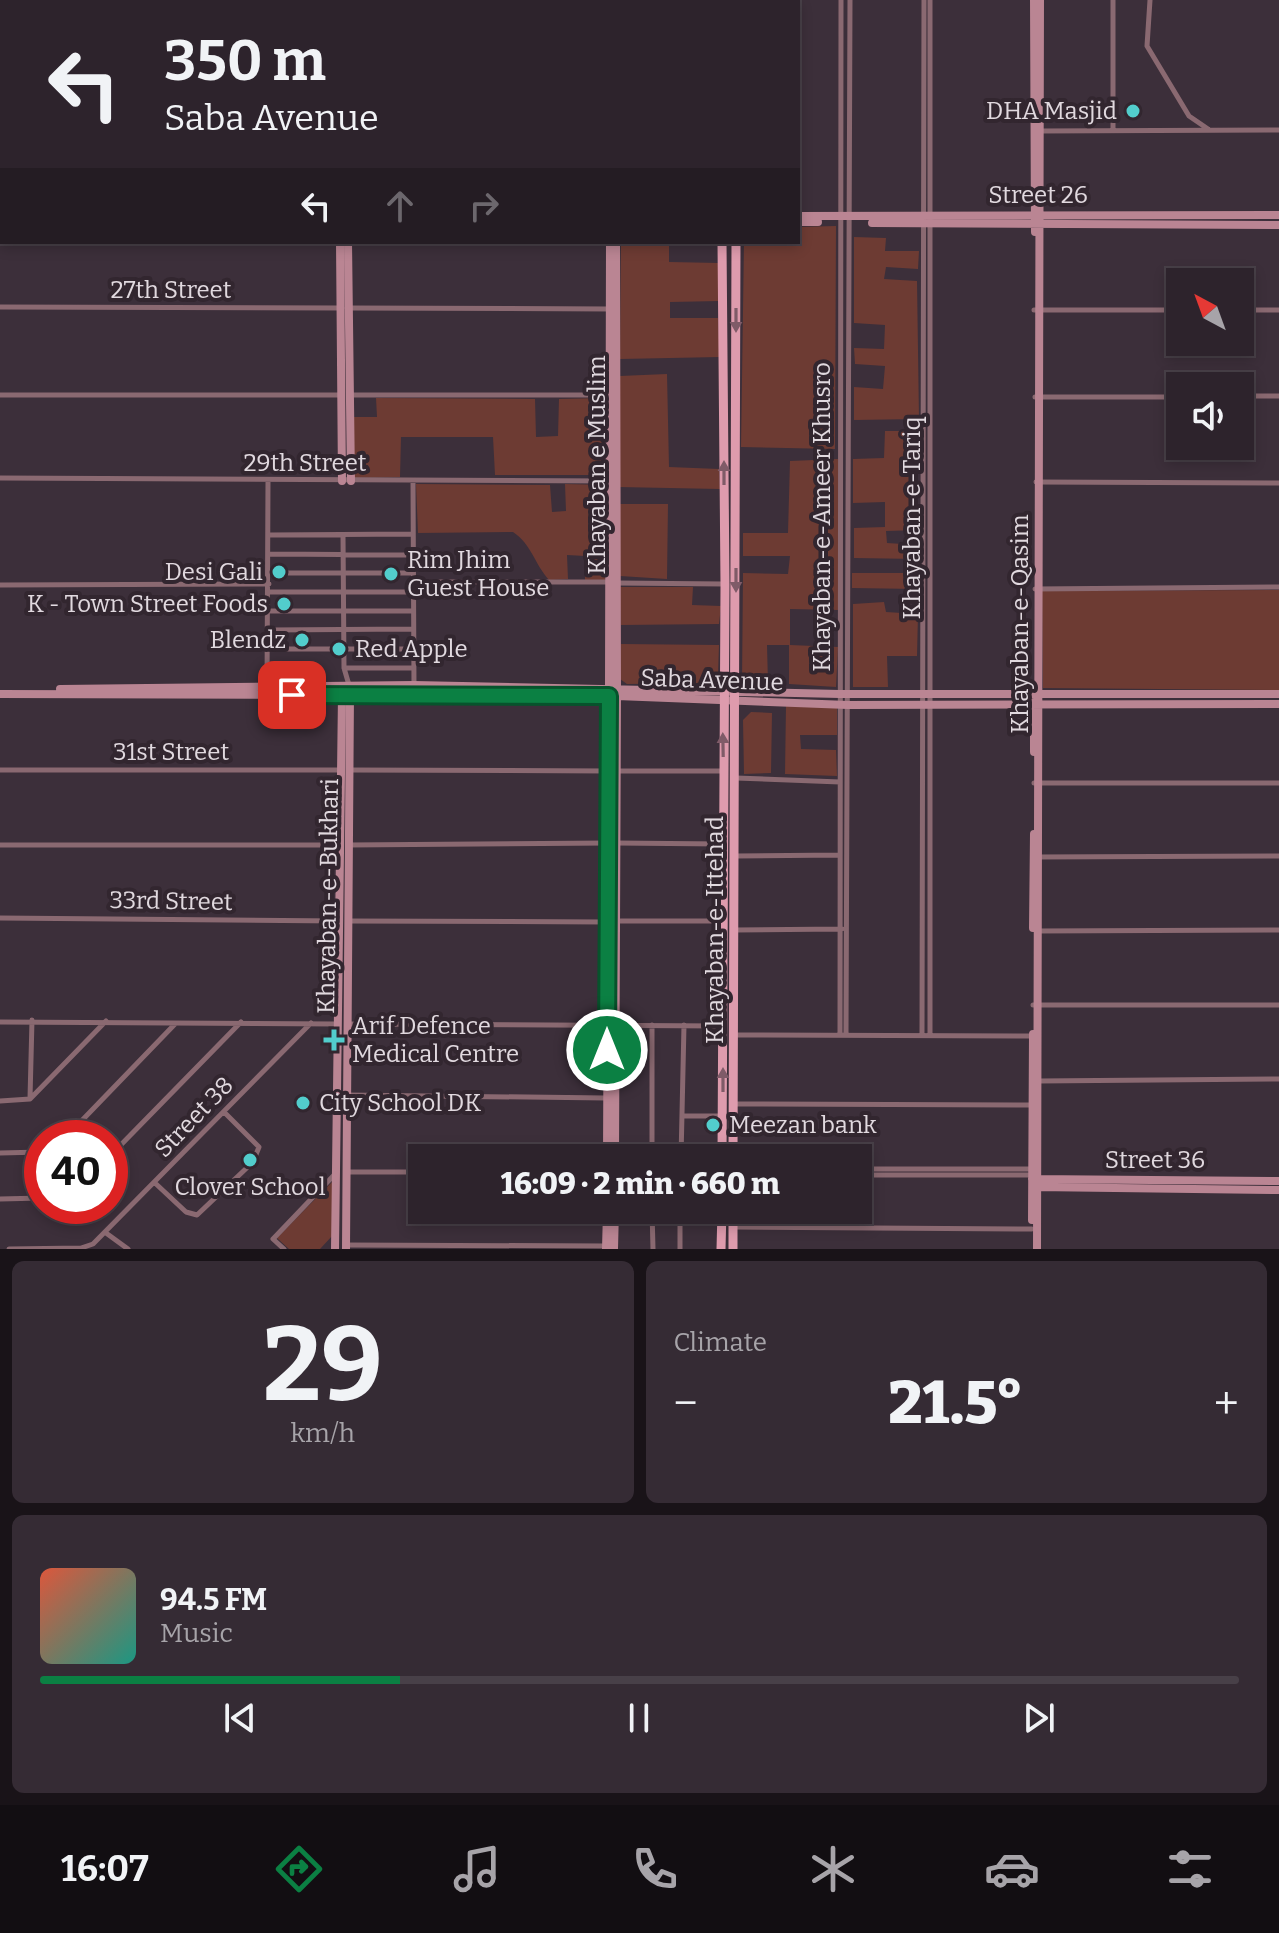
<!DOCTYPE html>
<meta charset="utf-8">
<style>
body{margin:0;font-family:Bitter,serif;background:#352b34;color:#f1f3f6;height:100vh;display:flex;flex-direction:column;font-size:30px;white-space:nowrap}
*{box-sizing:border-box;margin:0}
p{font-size:26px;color:#a7a4a9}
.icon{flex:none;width:44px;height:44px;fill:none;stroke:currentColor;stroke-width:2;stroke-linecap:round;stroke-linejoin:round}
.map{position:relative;height:1249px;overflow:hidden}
.drawer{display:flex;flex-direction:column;gap:12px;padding:12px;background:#191318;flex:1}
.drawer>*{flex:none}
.top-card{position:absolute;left:0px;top:0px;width:800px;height:244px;box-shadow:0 4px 12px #0003,0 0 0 2px #484048;background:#2d232c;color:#f1f3f6;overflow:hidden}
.needle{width:52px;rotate:319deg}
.buttons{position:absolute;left:1166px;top:268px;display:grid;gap:16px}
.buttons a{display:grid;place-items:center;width:88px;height:88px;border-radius:0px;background:#2d232c;box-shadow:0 4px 12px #0003,0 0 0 2px #484048;font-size:40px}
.speed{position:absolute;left:24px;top:1120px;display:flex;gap:16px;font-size:40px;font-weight:700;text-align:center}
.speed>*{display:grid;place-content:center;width:104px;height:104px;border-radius:50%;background:#2d232c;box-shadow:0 4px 12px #0003,0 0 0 2px #484048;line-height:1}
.speed .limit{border:12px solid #d22;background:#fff;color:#111}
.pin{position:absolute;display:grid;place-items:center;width:68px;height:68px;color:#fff;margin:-34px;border-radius:16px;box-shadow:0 4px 12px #0006}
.me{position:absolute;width:88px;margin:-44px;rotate:0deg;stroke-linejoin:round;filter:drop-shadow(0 0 6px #0008)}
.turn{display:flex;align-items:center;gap:28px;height:168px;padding:0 32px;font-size:36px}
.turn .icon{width:104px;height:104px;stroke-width:2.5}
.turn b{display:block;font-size:56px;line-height:68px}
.lanes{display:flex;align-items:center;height:76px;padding:0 32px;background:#0003;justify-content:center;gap:40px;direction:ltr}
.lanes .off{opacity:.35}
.big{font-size:60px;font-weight:800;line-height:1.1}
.drawer .tile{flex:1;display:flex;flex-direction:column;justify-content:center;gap:12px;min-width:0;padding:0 28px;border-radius:12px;background:#352b34}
.drawer .dial{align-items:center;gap:0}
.dial b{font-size:104px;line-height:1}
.song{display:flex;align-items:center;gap:24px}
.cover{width:96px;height:96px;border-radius:12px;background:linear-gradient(135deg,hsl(10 70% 55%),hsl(170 70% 35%))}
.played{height:8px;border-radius:4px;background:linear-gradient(90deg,#0b8043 30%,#484048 30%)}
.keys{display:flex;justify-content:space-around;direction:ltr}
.heat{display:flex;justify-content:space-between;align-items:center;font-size:44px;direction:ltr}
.drawer .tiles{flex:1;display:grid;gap:12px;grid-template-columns:1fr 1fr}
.tile:last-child{grid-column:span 2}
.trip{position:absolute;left:408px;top:1144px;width:464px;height:80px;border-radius:0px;background:#2d232c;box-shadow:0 4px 12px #0003,0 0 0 2px #484048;font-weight:800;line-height:80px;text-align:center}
.dock{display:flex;height:128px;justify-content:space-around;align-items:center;background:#120e12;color:#a7a4a9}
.dock .icon{width:56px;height:56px}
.dock .selected{color:#0b8043}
.dock b{font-size:36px;color:#f1f3f6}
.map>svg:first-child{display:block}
.green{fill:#6d3b33}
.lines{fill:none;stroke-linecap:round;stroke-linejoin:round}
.street{stroke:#8a6971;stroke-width:5}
.secondary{stroke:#ba8593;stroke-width:8}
.primary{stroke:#de9bad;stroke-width:9}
.oneway{fill:#7f5b68}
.route-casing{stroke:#07532c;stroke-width:20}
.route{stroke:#0b8043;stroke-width:14}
.poi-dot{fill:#52cdcc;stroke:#32262f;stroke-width:3}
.labels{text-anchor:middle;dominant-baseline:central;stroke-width:8;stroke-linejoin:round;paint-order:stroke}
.poi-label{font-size:24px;fill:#e1d9df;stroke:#32262f;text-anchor:start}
.street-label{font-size:24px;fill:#e1d9df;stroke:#32262f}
</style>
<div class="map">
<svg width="1279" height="1249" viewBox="0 0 1279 1249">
<rect width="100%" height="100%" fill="#3c2f3a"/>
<path class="green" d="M 836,226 L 835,449 L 741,447 L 744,242 L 798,242 L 798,227 Z
M 854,237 L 886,238 L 885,251 L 919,251 L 918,269 L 886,267 L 884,279 L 917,281 L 919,419 L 854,420 L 854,387 L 883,389 L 885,366 L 855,364 L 854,348 L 884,349 L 885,325 L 854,323 Z
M 621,242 L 669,242 L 669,262 L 719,263 L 720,301 L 670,302 L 670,318 L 718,318 L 720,357 L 620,359 Z
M 667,374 L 669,467 L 719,469 L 720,489 L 618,487 L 620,376 Z
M 376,398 L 535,399 L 536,437 L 558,436 L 559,399 L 603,398 L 605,475 L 495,475 L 493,437 L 401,437 L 400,477 L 354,478 L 352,417 L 377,417 Z
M 885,431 L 918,431 L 918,530 L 886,531 L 887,543 L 918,545 L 918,559 L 854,558 L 854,528 L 885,527 L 885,502 L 853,503 L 853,459 L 884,458 Z
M 838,459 L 838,610 L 790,609 L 790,645 L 838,647 L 836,687 L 789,684 L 789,645 L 767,645 L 768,683 L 742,682 L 743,573 L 788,574 L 790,556 L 743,556 L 743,533 L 788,533 L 790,461 Z
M 416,484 L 550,485 L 552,512 L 566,511 L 565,484 L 606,485 L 605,580 L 585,580 L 585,556 L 567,555 L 568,579 L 549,580 C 534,563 532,545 513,532 L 418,533 Z
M 619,504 L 668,504 L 667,579 L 620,576 Z
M 852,573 L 917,573 L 917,589 L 852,588 Z
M 619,587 L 693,587 L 692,605 L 721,606 L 719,624 L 621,625 Z
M 1279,590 L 1279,690 L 1043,688 L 1042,591 Z
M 884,602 L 886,612 L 918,614 L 917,656 L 887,656 L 888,687 L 853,687 L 853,604 Z
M 621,644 L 719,645 L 718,675 L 714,683 L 627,684 L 620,679 Z
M 786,705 L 837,707 L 837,735 L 800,735 L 801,749 L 836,750 L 837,776 L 785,774 Z
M 751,712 L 772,713 L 771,773 L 744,774 L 743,720 Z
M 332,1182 L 333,1235 L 320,1249 L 289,1249 L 277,1238 Z"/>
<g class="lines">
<path class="street" d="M 930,0 L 930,1035
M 1150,0 L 1147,46 L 1189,116 L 1208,129
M 0,42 L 2,42
M 0,127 L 2,127
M 1113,129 L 1113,0
M 1040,131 L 1279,130
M 0,307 L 342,308
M 350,308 L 611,309
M 1034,310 L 1180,310
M 1240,310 L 1279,310
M 0,395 L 340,395
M 351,395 L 610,395
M 1240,396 L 1279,396
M 1035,397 L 1180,397
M 0,478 L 610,481
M 413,481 L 414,685
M 1036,482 L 1279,483
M 269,535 L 413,534
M 343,535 L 344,668 L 349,685
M 269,554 L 413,555
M 269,573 L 413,573
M 413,582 L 608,582
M 617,583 L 724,584
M 0,585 L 269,584
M 1035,589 L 1279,587
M 269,592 L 413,592
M 269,611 L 413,611
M 269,630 L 413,629
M 268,649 L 413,649
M 344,668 L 413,668
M 267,688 L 268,481
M 0,770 L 341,770
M 350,770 L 609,771
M 617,771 L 723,771
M 736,778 L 840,782
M 1034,783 L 1279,783
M 616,843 L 722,844
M 0,845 L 340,845
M 348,845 L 608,843
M 736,856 L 840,855
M 1036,857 L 1279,856
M 0,918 L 339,921
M 349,921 L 607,922
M 617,921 L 724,921
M 735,930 L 842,929
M 1036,931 L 1279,930
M 1033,1005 L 1279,1005
M 0,1022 L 337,1024
M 348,1024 L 722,1026
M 840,1033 L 841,0
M 846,1033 L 850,0
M 735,1035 L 1033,1036
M 922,1035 L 924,0
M 1039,1081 L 1279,1079
M 346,1095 L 606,1098
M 30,1098 L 32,1020
M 0,1101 L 30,1099 L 106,1021
M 734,1104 L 1034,1105
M 682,1116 L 721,1116
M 65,1138 L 175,1024
M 0,1153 L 42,1152
M 110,1156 L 241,1022
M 652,1158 L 652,1025
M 681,1158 L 684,1025
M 858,1169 L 1033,1169
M 346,1172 L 422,1172
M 858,1175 L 1032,1175
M 155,1183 L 186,1212 L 197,1215 L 253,1162 L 259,1147 L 224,1112
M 0,1199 L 42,1198
M 652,1210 L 653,1249
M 734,1227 L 1032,1229
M 106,1233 L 128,1249
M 347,1245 L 606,1246
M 9,1249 L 81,1248 L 93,1244 L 311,1023
M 284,1249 L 273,1239 L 337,1172
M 680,1249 L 680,1210"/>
<path class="secondary" d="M 1034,0 L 1035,232
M 611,1 L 617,1
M 339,2 L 339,0
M 348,2 L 348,0
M 0,214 L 2,214
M 798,216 L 1279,215
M 0,220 L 2,220
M 798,222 L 818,222
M 872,223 L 1279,225
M 340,242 L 342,481
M 348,242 L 351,481
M 616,242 L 617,687
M 609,687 L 610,242
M 60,689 L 414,685 L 840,694 L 1279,694
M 0,694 L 617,696 L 848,705 L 1279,704
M 1034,752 L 1034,702
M 1033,928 L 1034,834
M 607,1158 L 609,696
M 615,1158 L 617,696
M 1032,1179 L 1279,1181
M 1036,1187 L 1279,1190
M 1032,1220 L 1033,1034
M 335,1249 L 342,694
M 346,1249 L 350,694
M 606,1249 L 607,1210
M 614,1249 L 615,1210
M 1037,1249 L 1040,0"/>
<path class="primary" d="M 725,2 L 725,0
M 737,2 L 737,0
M 722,1158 L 725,584 L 722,242
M 733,1158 L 736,242
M 721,1249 L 722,1210
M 733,1249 L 733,1210"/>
</g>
<defs><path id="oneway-solid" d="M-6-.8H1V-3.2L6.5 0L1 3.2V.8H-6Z" transform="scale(2)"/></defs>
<g class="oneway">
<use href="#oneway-solid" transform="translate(736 320) rotate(90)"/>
<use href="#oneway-solid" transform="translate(724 473) rotate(-90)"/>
<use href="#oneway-solid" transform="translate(736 580) rotate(90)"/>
<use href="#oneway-solid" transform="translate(723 745) rotate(-91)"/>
<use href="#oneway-solid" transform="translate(723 1080) rotate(-90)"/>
</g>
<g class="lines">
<g class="route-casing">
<path id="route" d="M 292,695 L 609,696 L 607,1050"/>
</g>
<use href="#route" class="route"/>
</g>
<g class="poi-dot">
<circle cx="1133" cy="111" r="8"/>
<circle cx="279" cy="572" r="8"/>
<circle cx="391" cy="574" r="8"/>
<circle cx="284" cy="604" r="8"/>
<circle cx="302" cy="640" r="8"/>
<circle cx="339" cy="649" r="8"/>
<path d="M330 1028h8v8h8v8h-8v8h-8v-8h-8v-8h8z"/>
<circle cx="303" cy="1103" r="8"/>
<circle cx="713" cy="1125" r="8"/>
<circle cx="250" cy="1160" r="8"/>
</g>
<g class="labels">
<g class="poi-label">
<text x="1117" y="111" text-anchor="end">DHA Masjid</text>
<text x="407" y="560">Rim Jhim<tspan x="407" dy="28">Guest House</tspan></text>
<text x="263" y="572" text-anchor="end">Desi Gali</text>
<text x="268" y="604" text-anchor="end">K - Town Street Foods</text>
<text x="286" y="640" text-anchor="end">Blendz</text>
<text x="355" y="649">Red Apple</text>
<text x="352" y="1026">Arif Defence<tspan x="352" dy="28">Medical Centre</tspan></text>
<text x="319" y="1103">City School DK</text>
<text x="729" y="1125">Meezan bank</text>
<text x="250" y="1187" text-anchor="middle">Clover School</text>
</g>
<g class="street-label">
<text x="1038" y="195">Street 26</text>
<text x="171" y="290">27th Street</text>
<text x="305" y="463">29th Street</text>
<text transform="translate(597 465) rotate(-90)">Khayaban e Muslim</text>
<text transform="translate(822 517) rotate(-90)">Khayaban-e-Ameer Khusro</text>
<text transform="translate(912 518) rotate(-90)">Khayaban-e-Tariq</text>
<text transform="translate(1020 624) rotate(-90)">Khayaban-e-Qasim</text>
<text transform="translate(712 680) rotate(2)">Saba Avenue</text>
<text x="171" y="752">31st Street</text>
<text transform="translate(328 896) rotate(-89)">Khayaban-e-Bukhari</text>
<text transform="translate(171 901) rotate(1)">33rd Street</text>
<text transform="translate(715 930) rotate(-90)">Khayaban-e-Ittehad</text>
<text transform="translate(194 1117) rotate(-46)">Street 38</text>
<text x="1155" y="1160">Street 36</text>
</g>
</g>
</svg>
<div class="buttons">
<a><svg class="needle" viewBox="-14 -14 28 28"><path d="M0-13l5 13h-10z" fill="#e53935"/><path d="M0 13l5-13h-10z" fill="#a7a4a9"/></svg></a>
<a><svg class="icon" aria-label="sound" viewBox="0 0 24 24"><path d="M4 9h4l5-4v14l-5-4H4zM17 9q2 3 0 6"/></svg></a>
</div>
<div class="speed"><div class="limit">40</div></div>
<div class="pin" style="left:292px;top:695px;background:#d93025"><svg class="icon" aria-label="arrive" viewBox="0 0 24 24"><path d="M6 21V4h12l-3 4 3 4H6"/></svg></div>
<svg class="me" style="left:607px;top:1050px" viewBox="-20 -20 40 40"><circle r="17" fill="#0b8043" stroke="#fff" stroke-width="3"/><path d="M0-11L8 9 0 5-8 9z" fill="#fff"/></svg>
<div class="trip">16:09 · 2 min · 660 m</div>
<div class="top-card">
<div class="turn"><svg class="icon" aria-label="left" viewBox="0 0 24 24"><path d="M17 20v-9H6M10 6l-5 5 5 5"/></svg><div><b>350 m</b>Saba Avenue</div></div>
<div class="lanes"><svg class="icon" aria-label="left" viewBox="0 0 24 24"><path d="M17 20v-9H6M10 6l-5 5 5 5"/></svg><svg class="icon off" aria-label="ahead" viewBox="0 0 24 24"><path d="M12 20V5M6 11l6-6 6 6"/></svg><svg class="icon off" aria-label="right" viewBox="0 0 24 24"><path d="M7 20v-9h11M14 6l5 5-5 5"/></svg></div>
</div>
</div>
<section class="drawer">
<div class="tiles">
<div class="tile dial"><b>29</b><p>km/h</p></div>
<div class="tile"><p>Climate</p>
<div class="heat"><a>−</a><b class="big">21.5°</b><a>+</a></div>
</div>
<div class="tile">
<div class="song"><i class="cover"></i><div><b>94.5 FM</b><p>Music</p></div></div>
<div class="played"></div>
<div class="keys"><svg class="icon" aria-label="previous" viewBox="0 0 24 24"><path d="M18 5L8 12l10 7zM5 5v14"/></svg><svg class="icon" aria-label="pause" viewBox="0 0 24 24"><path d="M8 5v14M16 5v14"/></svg><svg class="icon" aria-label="next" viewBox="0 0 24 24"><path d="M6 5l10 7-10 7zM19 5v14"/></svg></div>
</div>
</div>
</section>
<nav class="dock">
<b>16:07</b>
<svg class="icon selected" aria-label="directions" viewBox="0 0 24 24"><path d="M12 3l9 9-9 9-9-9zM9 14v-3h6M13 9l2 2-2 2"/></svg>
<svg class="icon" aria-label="music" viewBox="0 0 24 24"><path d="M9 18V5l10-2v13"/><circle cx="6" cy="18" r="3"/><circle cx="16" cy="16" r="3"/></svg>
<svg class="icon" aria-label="phone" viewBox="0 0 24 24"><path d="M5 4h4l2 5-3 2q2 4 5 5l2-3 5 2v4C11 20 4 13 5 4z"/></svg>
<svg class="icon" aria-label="climate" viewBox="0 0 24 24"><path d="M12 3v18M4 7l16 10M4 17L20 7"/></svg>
<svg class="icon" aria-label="car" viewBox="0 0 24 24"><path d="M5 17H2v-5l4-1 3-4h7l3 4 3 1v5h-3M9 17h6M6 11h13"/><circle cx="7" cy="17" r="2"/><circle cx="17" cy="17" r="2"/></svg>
<svg class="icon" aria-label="filters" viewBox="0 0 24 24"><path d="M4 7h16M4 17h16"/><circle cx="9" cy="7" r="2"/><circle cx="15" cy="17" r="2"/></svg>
</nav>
